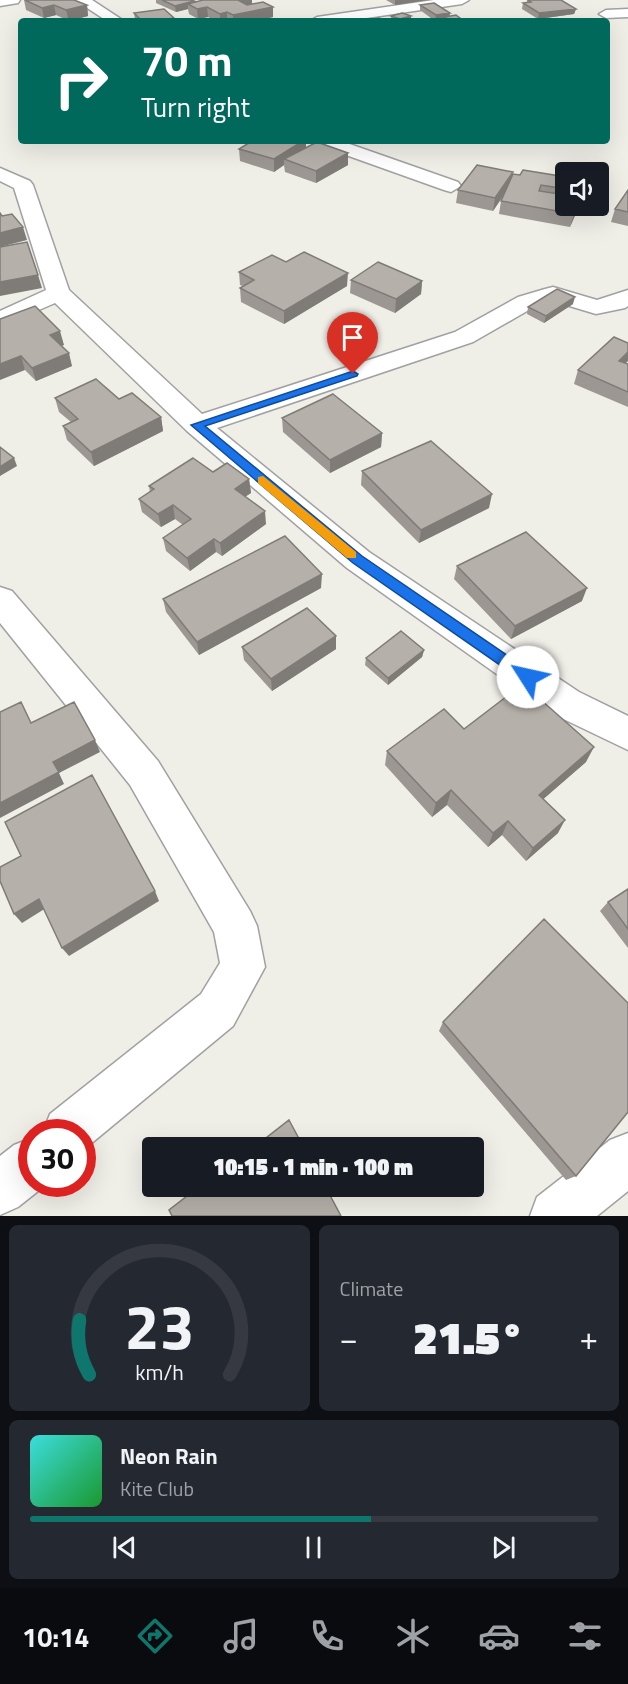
<!DOCTYPE html>
<meta charset="utf-8">
<style>
body{margin:0;font-family:"Titillium Web",sans-serif;background:#242831;color:#f1f3f6;height:100vh;display:flex;flex-direction:column;font-size:22px;white-space:nowrap}
*{box-sizing:border-box;margin:0}
p{font-size:20px;color:#9ea1a6}
.icon{flex:none;width:33px;height:33px;fill:none;stroke:currentColor;stroke-width:2;stroke-linecap:round;stroke-linejoin:round}
.map{position:relative;height:1216px;overflow:hidden}
.drawer{display:flex;flex-direction:column;gap:9px;padding:9px;background:#0d0f14;flex:1}
.drawer>*{flex:none}
.hud{position:absolute;left:18px;top:18px;width:592px;height:126px;border-radius:6px;box-shadow:0 6px 24px #0002;background:#00695c;color:#fff;overflow:hidden}
.fabs{position:absolute;left:555px;top:162px;display:grid;gap:12px}
.fabs a{display:grid;place-items:center;width:54px;height:54px;border-radius:6px;background:#171b24;box-shadow:0 6px 24px #0002;font-size:30px}
.speed{position:absolute;left:18px;top:1119px;display:flex;gap:12px;font-size:30px;font-weight:700;text-align:center}
.speed>*{display:grid;place-content:center;width:78px;height:78px;border-radius:50%;background:#171b24;box-shadow:0 6px 24px #0002;line-height:1}
.speed .limit{border:9px solid #d22;background:#fff;color:#111}
.pin{position:absolute;display:grid;place-items:center;width:51px;height:51px;color:#fff;margin:-62px -26px;border-radius:50% 50% 50% 0;rotate:-45deg;box-shadow:0 0 6px #0007}
.pin .icon{rotate:45deg}
.me{position:absolute;width:66px;margin:-33px;rotate:305deg;stroke-linejoin:round;filter:drop-shadow(0 0 4px #0008)}
.turn{display:flex;align-items:center;gap:21px;height:126px;padding:0 24px;font-size:27px}
.turn .icon{width:78px;height:78px;stroke-width:2.5}
.turn b{display:block;font-size:42px;line-height:51px}
.big{font-size:45px;font-weight:800;line-height:1.1}
.drawer .card{flex:1;display:flex;flex-direction:column;justify-content:center;gap:9px;min-width:0;padding:0 21px;border-radius:9px;background:#242831}
.drawer .dial{align-items:center;gap:0}
.dial svg{height:156px;overflow:visible;fill:none;stroke:#363941;stroke-width:7;stroke-linecap:round;text-anchor:middle}
.dial text{fill:#f1f3f6;stroke:none}
.song{display:flex;align-items:center;gap:18px}
.cover{width:72px;height:72px;border-radius:9px;background:linear-gradient(135deg,hsl(180 70% 55%),hsl(130 70% 35%))}
.played{height:6px;border-radius:3px;background:linear-gradient(90deg,#0f766e 60%,#363941 60%)}
.keys{display:flex;justify-content:space-around;direction:ltr}
.heat{display:flex;justify-content:space-between;align-items:center;font-size:33px;direction:ltr}
.drawer .tiles{flex:1;display:grid;gap:9px;grid-template-columns:1fr 1fr}
.card:last-child{grid-column:span 2}
.trip{position:absolute;left:142px;top:1137px;width:342px;height:60px;border-radius:6px;background:#171b24;box-shadow:0 6px 24px #0002;font-weight:800;line-height:60px;text-align:center}
.tabs{display:flex;height:96px;justify-content:space-around;align-items:center;background:#090b0e;color:#9ea1a6}
.tabs .icon{width:42px;height:42px}
.tabs .selected{color:#0f766e}
.tabs b{font-size:27px;color:#f1f3f6}
.map>svg:first-child{display:block}
.lines{fill:none;stroke-linecap:round;stroke-linejoin:round}
.street-casing{stroke:#a1a1a1;stroke-width:3}
.street{fill:#fff;fill-rule:evenodd}
.wall{fill:#9c9792}
.shaded-wall{fill:#7f7b77}
.building{fill:#b5b0aa;stroke:#7f7b77;stroke-width:1.5}
.route{fill:#1a73e8;stroke:#114b97;stroke-width:1.5}
.slow{fill:#f59e0b}
</style>
<div class="map">
<svg width="628" height="1216" viewBox="0 0 628 1216">
<rect width="100%" height="100%" fill="#efeee7"/>
<g class="lines">
<g class="street-casing">
<path id="street" d="M 0,0 L 20,0 L 18,3 L 0,6 Z
M 75,0 L 92,0 L 124,21 L 107,21 Z
M 434,0 L 469,0 L 462,4 L 346,21 L 310,21 L 317,17 Z
M 628,9 L 628,17 L 606,18 L 599,14 L 606,10 Z
M 315,141 L 341,141 L 458,182 L 461,186 L 451,192 L 444,190 L 318,145 Z
M 0,168 L 30,181 L 33,185 L 69,290 L 202,414 L 455,332 L 518,297 L 545,289 L 553,287 L 597,300 L 628,290 L 628,306 L 625,308 L 596,314 L 553,301 L 534,307 L 473,342 L 217,428 L 369,552 L 579,692 L 628,716 L 628,750 L 553,714 L 347,568 L 187,431 L 55,303 L 0,327 L 0,311 L 46,290 L 14,188 L 0,181 Z
M 0,587 L 12,591 L 158,761 L 250,911 L 257,926 L 265,967 L 233,1026 L 82,1151 L 82,1132 L 43,1132 L 50,1114 L 201,994 L 220,963 L 214,932 L 130,785 L 0,623 Z
M 628,1133 L 628,1191 L 597,1216 L 530,1216 L 537,1197 L 610,1140 Z
M 32,1138 L 32,1184 L 47,1184 L 18,1207 L 0,1215 L 0,1156 L 14,1145 Z"/>
</g>
<use href="#street" class="street"/>
</g>
<path class="wall" d="M 24,0 L 74,0 L 87,5 L 88,16 L 69,21 L 56,15 L 44,18 L 26,10 Z
M 156,0 L 191,0 L 194,2 L 252,0 L 252,4 L 273,7 L 273,17 L 256,21 L 215,21 L 208,17 L 198,19 L 189,14 L 188,9 L 176,12 L 156,3 Z
M 386,0 L 428,0 L 395,5 Z
M 527,0 L 576,9 L 574,14 L 538,19 L 522,9 L 523,3 L 527,3 Z
M 420,5 L 450,13 L 449,16 L 464,21 L 444,21 L 444,19 L 435,21 L 420,10 Z
M 134,13 L 174,21 L 137,21 L 135,19 Z
M 391,16 L 411,21 L 391,21 Z
M 306,148 L 348,153 L 348,165 L 316,183 L 285,172 L 284,165 L 274,172 L 240,161 L 239,149 Z
M 512,176 L 566,177 L 566,206 L 577,211 L 570,227 L 499,214 L 501,201 L 505,193 L 493,211 L 456,203 L 458,190 Z
M 628,190 L 628,226 L 611,222 L 615,209 Z
M 286,262 L 347,286 L 284,324 L 241,302 L 240,288 L 243,286 L 240,285 L 239,272 Z
M 351,280 L 422,281 L 421,294 L 395,313 L 350,293 Z
M 573,304 L 544,323 L 527,314 L 528,307 Z
M 0,319 L 64,345 L 61,346 L 72,366 L 36,381 L 25,370 Z
M 628,343 L 628,361 L 625,363 L 628,364 L 628,407 L 574,384 L 578,370 Z
M 55,398 L 119,399 L 161,417 L 163,431 L 94,466 L 67,440 L 63,426 L 71,422 L 59,412 Z
M 282,418 L 382,433 L 381,447 L 330,473 L 283,432 Z
M 362,471 L 489,508 L 419,543 L 361,485 Z
M 213,472 L 249,479 L 251,493 L 245,496 L 266,524 L 222,556 L 216,552 L 190,571 L 166,551 L 163,538 L 183,525 L 175,519 L 161,527 L 142,512 L 139,499 L 150,492 L 149,486 Z
M 457,566 L 582,601 L 511,639 L 454,579 Z
M 321,588 L 199,655 L 166,612 L 163,599 Z
M 242,647 L 336,649 L 272,691 L 244,660 Z
M 424,650 L 422,657 L 388,685 L 365,665 L 366,658 Z
M 464,729 L 586,762 L 543,799 L 558,833 L 526,861 L 502,835 L 488,847 L 447,805 L 432,817 L 385,765 L 387,751 Z
M 628,889 L 628,948 L 600,911 L 608,902 Z
M 443,1022 L 576,1176 L 566,1180 L 439,1031 Z"/>
<path class="shaded-wall" d="M 238,0 L 252,0 L 252,7 Z
M 395,0 L 428,0 L 395,5 Z
M 194,1 L 188,4 L 188,9 L 176,12 L 175,6 Z
M 54,5 L 56,15 L 44,18 L 42,8 Z
M 87,5 L 88,16 L 69,21 L 66,10 Z
M 207,7 L 208,17 L 198,19 L 197,9 Z
M 273,7 L 273,17 L 256,21 L 233,21 L 233,15 Z
M 576,9 L 574,14 L 538,19 L 539,13 Z
M 227,12 L 227,21 L 220,21 L 220,14 Z
M 450,13 L 449,19 L 445,17 L 444,19 L 435,21 L 436,15 Z
M 411,16 L 411,21 L 400,21 L 400,19 Z
M 174,18 L 174,21 L 156,21 Z
M 303,141 L 306,141 L 306,151 L 284,159 L 284,165 L 274,172 L 274,159 Z
M 348,153 L 348,165 L 316,183 L 316,171 Z
M 513,172 L 511,184 L 493,211 L 495,198 Z
M 577,206 L 578,206 L 577,211 L 570,227 L 574,214 Z
M 23,227 L 27,240 L 0,247 L 0,233 Z
M 348,273 L 347,286 L 284,324 L 284,311 Z
M 38,275 L 42,288 L 0,296 L 0,282 Z
M 422,281 L 421,294 L 395,313 L 396,299 Z
M 575,297 L 573,304 L 544,323 L 546,316 Z
M 60,331 L 64,345 L 54,348 L 50,335 Z
M 628,352 L 628,361 L 614,374 L 619,361 Z
M 69,353 L 72,366 L 36,381 L 32,368 Z
M 21,356 L 25,370 L 0,380 L 0,364 Z
M 161,417 L 163,431 L 94,466 L 91,452 Z
M 382,433 L 381,447 L 330,473 L 330,460 Z
M 14,458 L 17,466 L 0,476 L 0,467 Z
M 249,479 L 251,493 L 236,503 L 235,489 Z
M 492,494 L 489,508 L 419,543 L 421,530 Z
M 173,505 L 175,519 L 161,527 L 158,514 Z
M 265,511 L 266,524 L 222,556 L 220,543 Z
M 214,539 L 216,552 L 190,571 L 187,558 Z
M 322,574 L 321,588 L 199,655 L 197,642 Z
M 587,588 L 582,601 L 511,639 L 515,626 Z
M 336,636 L 336,649 L 272,691 L 271,679 Z
M 424,650 L 422,657 L 388,685 L 388,678 Z
M 95,740 L 100,752 L 59,773 L 64,784 L 0,818 L 0,803 L 53,762 Z
M 594,747 L 586,762 L 532,809 L 539,795 Z
M 451,790 L 447,805 L 432,817 L 436,803 Z
M 565,820 L 558,833 L 526,861 L 533,848 Z
M 508,821 L 502,835 L 488,847 L 493,833 Z
M 155,891 L 159,901 L 69,956 L 62,948 Z
M 39,899 L 46,908 L 22,923 L 14,914 Z"/>
<path class="building" d="M 25,0 L 74,0 L 87,5 L 66,10 L 54,5 L 42,8 Z
M 162,0 L 191,0 L 194,1 L 175,6 Z
M 203,0 L 238,0 L 247,5 L 263,2 L 273,7 L 233,15 L 227,12 L 220,14 L 207,7 L 197,9 L 188,4 Z
M 528,0 L 561,0 L 576,9 L 539,13 L 523,3 L 531,2 Z
M 434,3 L 450,13 L 436,15 L 420,5 Z
M 164,9 L 174,18 L 156,21 L 142,21 L 134,13 Z
M 402,13 L 411,16 L 400,19 L 391,16 Z
M 456,15 L 464,21 L 450,21 L 445,17 Z
M 379,18 L 385,21 L 364,21 Z
M 252,141 L 303,141 L 274,159 L 239,149 Z
M 317,142 L 348,153 L 316,171 L 284,159 Z
M 477,165 L 513,172 L 495,198 L 458,190 Z
M 523,170 L 566,177 L 566,189 L 541,185 L 539,191 L 566,195 L 566,206 L 577,206 L 574,214 L 501,201 L 513,174 L 520,175 Z
M 628,190 L 628,212 L 615,209 Z
M 0,213 L 2,216 L 12,214 L 23,227 L 0,233 Z
M 27,242 L 38,275 L 0,282 L 0,247 Z
M 304,252 L 348,273 L 284,311 L 240,288 L 254,280 L 239,272 L 272,255 L 286,262 Z
M 378,262 L 422,281 L 396,299 L 351,280 Z
M 557,289 L 575,297 L 546,316 L 528,307 Z
M 35,306 L 60,331 L 50,335 L 69,353 L 32,368 L 21,356 L 0,364 L 0,319 Z
M 614,337 L 628,343 L 628,352 L 619,361 L 628,364 L 628,392 L 578,370 Z
M 96,379 L 119,399 L 132,393 L 161,417 L 91,452 L 63,426 L 78,419 L 55,398 Z
M 333,394 L 382,433 L 330,460 L 282,418 Z
M 431,441 L 492,494 L 421,530 L 362,471 Z
M 0,447 L 14,458 L 0,467 Z
M 193,458 L 213,472 L 227,463 L 249,479 L 235,489 L 265,511 L 220,543 L 214,539 L 187,558 L 163,538 L 191,519 L 173,505 L 158,514 L 139,499 L 154,489 L 149,486 Z
M 526,532 L 587,588 L 515,626 L 457,566 Z
M 285,536 L 322,574 L 197,642 L 163,599 Z
M 307,608 L 336,636 L 271,679 L 242,647 Z
M 401,631 L 424,650 L 388,678 L 366,658 Z
M 523,684 L 594,747 L 539,795 L 565,820 L 533,848 L 508,821 L 493,833 L 451,790 L 436,803 L 387,751 L 444,709 L 464,729 Z
M 21,702 L 31,723 L 74,702 L 95,740 L 53,762 L 59,772 L 0,803 L 0,712 Z
M 92,775 L 155,891 L 62,948 L 39,899 L 14,914 L 0,881 L 0,867 L 21,856 L 5,822 Z
M 628,889 L 628,929 L 608,902 Z
M 544,919 L 628,1003 L 628,1112 L 576,1176 L 443,1022 Z
M 289,1120 L 304,1148 L 253,1148 Z
M 200,1186 L 325,1186 L 341,1216 L 172,1216 L 169,1210 Z"/>
<path class="route" d="M 353,371 L 358,374 L 357,376 L 205,426 L 362,556 L 533,673 L 536,677 L 533,681 L 523,681 L 353,563 L 191,425 Z"/>
<path class="slow" d="M 263,476 L 356,552 L 356,558 L 347,558 L 258,483 L 258,477 Z"/>
</svg>
<div class="fabs">
<a><svg class="icon" aria-label="sound" viewBox="0 0 24 24"><path d="M4 9h4l5-4v14l-5-4H4zM17 9q2 3 0 6"/></svg></a>
</div>
<div class="speed"><div class="limit">30</div></div>
<div class="pin" style="left:353px;top:374px;background:#d93025"><svg class="icon" aria-label="arrive" viewBox="0 0 24 24"><path d="M6 21V4h12l-3 4 3 4H6"/></svg></div>
<svg class="me" style="left:528px;top:677px" viewBox="-20 -20 40 40"><circle r="19" fill="#fff"/><path d="M0-13L10 11 0 6-10 11z" fill="#1a73e8"/></svg>
<div class="trip">10:15 · 1 min · 100 m</div>
<div class="hud">
<div class="turn"><svg class="icon" aria-label="right" viewBox="0 0 24 24"><path d="M7 20v-9h11M14 6l5 5-5 5"/></svg><div><b>70 m</b>Turn right</div></div>
</div>
</div>
<section class="drawer">
<div class="tiles">
<div class="card dial"><svg viewBox="0 0 100 80">
<path d="M14 69A42 42 0 1 1 86 69"/>
<path d="M14 69A42 42 0 0 1 9 41" stroke="#0f766e"/>
<text x="50" y="56" font-size="32" font-weight="700">23</text>
<text x="50" y="72" font-size="11">km/h</text>
</svg></div>
<div class="card"><p>Climate</p>
<div class="heat"><a>−</a><b class="big">21.5°</b><a>+</a></div>
</div>
<div class="card">
<div class="song"><i class="cover"></i><div><b>Neon Rain</b><p>Kite Club</p></div></div>
<div class="played"></div>
<div class="keys"><svg class="icon" aria-label="previous" viewBox="0 0 24 24"><path d="M18 5L8 12l10 7zM5 5v14"/></svg><svg class="icon" aria-label="pause" viewBox="0 0 24 24"><path d="M8 5v14M16 5v14"/></svg><svg class="icon" aria-label="next" viewBox="0 0 24 24"><path d="M6 5l10 7-10 7zM19 5v14"/></svg></div>
</div>
</div>
</section>
<nav class="tabs">
<b>10:14</b>
<svg class="icon selected" aria-label="directions" viewBox="0 0 24 24"><path d="M12 3l9 9-9 9-9-9zM9 14v-3h6M13 9l2 2-2 2"/></svg>
<svg class="icon" aria-label="music" viewBox="0 0 24 24"><path d="M9 18V5l10-2v13"/><circle cx="6" cy="18" r="3"/><circle cx="16" cy="16" r="3"/></svg>
<svg class="icon" aria-label="phone" viewBox="0 0 24 24"><path d="M5 4h4l2 5-3 2q2 4 5 5l2-3 5 2v4C11 20 4 13 5 4z"/></svg>
<svg class="icon" aria-label="climate" viewBox="0 0 24 24"><path d="M12 3v18M4 7l16 10M4 17L20 7"/></svg>
<svg class="icon" aria-label="car" viewBox="0 0 24 24"><path d="M5 17H2v-5l4-1 3-4h7l3 4 3 1v5h-3M9 17h6M6 11h13"/><circle cx="7" cy="17" r="2"/><circle cx="17" cy="17" r="2"/></svg>
<svg class="icon" aria-label="filters" viewBox="0 0 24 24"><path d="M4 7h16M4 17h16"/><circle cx="9" cy="7" r="2"/><circle cx="15" cy="17" r="2"/></svg>
</nav>
